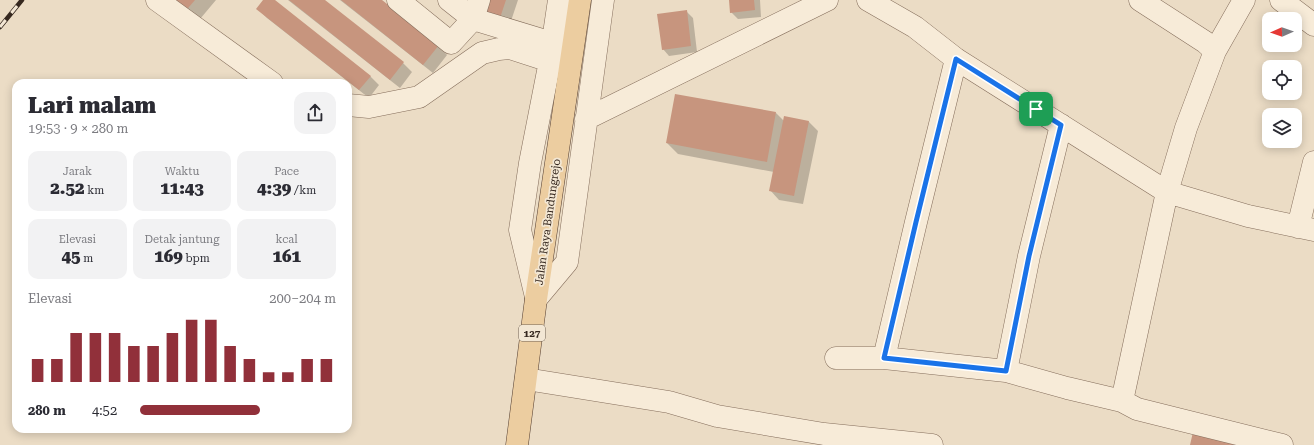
<!DOCTYPE html>
<html lang="id">
<head>
<meta charset="utf-8">
<style>
  :root { --surface:#fff; --page:#f2f2f3; --text:#2b2b33; --muted:#7c7c81; --accent:#91303a }
  body { margin:0; font-family:"Roboto Serif",serif; background:var(--page); color:var(--text); height:100vh; display:flex; flex-direction:column; font-size:15px; white-space:nowrap }
  * { box-sizing:border-box; margin:0 }
  p { font-size:13px; color:var(--muted) }
  .icon { flex:none; width:22px; height:22px; fill:none; stroke:currentColor; stroke-width:2; stroke-linecap:round; stroke-linejoin:round }
  .map { position:relative; flex:1; overflow:hidden }
  .details { position:absolute; left:12px; top:79px; width:340px; height:354px; display:flex; flex-direction:column; background:var(--surface); border-radius:12px; box-shadow:0 2px 10px #0003 }
  .details>* { flex:none }
  .needle { width:26px; rotate:268deg }
  .controls { position:absolute; left:1262px; top:12px; display:grid; gap:8px }
  .controls a { display:grid; place-items:center; width:40px; height:40px; border-radius:8px; background:var(--surface); box-shadow:0 2px 10px #0003; font-size:20px }
  .pin { position:absolute; display:grid; place-items:center; width:34px; height:34px; color:#fff; margin:-17px; border-radius:8px; box-shadow:0 2px 6px #0006 }
  .round { display:grid; place-items:center; flex:none; width:42px; height:42px; border-radius:12px; background:var(--page) }
  .head { display:flex; align-items:center; justify-content:space-between; height:68px; padding:0 16px }
  h1 { font-size:22px; font-weight:800; line-height:30px }
  .metrics { display:grid; grid-template-columns:repeat(3,1fr); gap:6px; height:68px; padding:4px 16px }
  .metrics div { display:grid; align-content:center; border-radius:10px; background:var(--page); text-align:center }
  .metrics b { font-size:17px; font-weight:800 }
  .metrics small { font-size:11px; font-weight:400 }
  .metrics p { font-size:11px }
  .chart { height:112px; padding:8px 16px }
  .chart p { display:flex; justify-content:space-between }
  .chart svg { width:100%; height:72px; margin-top:4px; stroke:var(--accent); stroke-width:6 }
  ul { padding:0 16px; list-style:none; font-size:13px }
  li { display:grid; grid-template-columns:64px 48px 1fr; align-items:center; height:30px }
  li i { height:10px; border-radius:5px; background:var(--accent) }
  .map>svg:first-child { display:block }
  .shadow { fill:#0003 }
  .building { fill:#c7957e }
  .lines { fill:none; stroke-linecap:round; stroke-linejoin:round }
  .minor-casing { stroke:#856e5c; stroke-width:23 }
  .major-casing { stroke:#533d30; stroke-width:23 }
  .minor { stroke:#f7ebd8; stroke-width:22 }
  .major { stroke:#eccda0; stroke-width:22 }
  .rail-casing { stroke:#36281f; stroke-width:4.5 }
  .rail { stroke:#f3e7d4; stroke-width:3; stroke-dasharray:9; stroke-linecap:butt }
  .route-casing { stroke:#fff; stroke-width:8 }
  .route { stroke:#1a73e8; stroke-width:5 }
  .labels { text-anchor:middle; dominant-baseline:central; stroke-width:3.5; stroke-linejoin:round; paint-order:stroke }
  .shield { fill:#f3e7d4; stroke:#6f6155; stroke-width:1 }
  .shield-label { font-size:10px; font-weight:bold; fill:#36281f }
  .street-label { font-size:11px; fill:#36281f; stroke:#f3e7d4 }
</style>
</head>
<body>
<div class="map">
<svg width="1314" height="445" viewBox="0 0 1314 445">
  <rect width="100%" height="100%" fill="#ebdcc5"/>
  <!-- shadow -->
  <path class="shadow" d="M168,0h48l-21,25z
    M264,0h9l97,76 9,9 -10,13 -102,-80 -9,-9z
    M288,0h35l80,63 9,9 -12,16z
    M340,0h41l57,45 9,10 -14,18z
    M487,0h31l-10,30z
    M730,0h30l1,17 -23,2 -7,-7z
    M686,11l7,7 4,34 -28,4 -6,-7z
    M776,113l8,8 25,1 9,9 -15,73 -24,-4 -9,-10 4,-18 -96,-18 -11,-11z"/>
  <!-- building -->
  <path class="building" d="M168,0h27l-12,14z
    M263,0h12l96,76 -12,14 -103,-81z
    M289,0h36l79,62 -14,18z
    M341,0h41l57,45 -16,20z
    M486,0h20l-7,21 -18,-6z
    M729,0h25l1,10 -25,3z
    M687,10l4,36 -29,4 -5,-36z
    M675,94l101,18 -9,50 -101,-19z
    M784,116l25,5 -15,75 -25,-5z
    M1193,432l50,13h-53z"/>
  <g class="lines">
    <!-- minor casing -->
    <g class="minor-casing">
      <path id="minor" d="M157,0l115,83
        M398,0l53,43 22,-24 6,-19
        M449,0l24,19 79,24
        M868,0l47,27 41,32 211,133 81,24 66,14
        M1140,0l65,42 10,9
        M1281,0l33,25
        M348,105l21,2 50,-10 63,-44 17,-4 11,-1 40,13
        M586,119l241,-119
        M1298,227l16,-65
        M536,297l-16,-67 10,-67 20,-102 9,-61
        M536,299l31,-37 36,-262
        M836,358h48l122,13 61,17 55,13 15,8 24,6 121,30
        M884,358l32,-136 40,-163
        M1006,371l23,-115 32,-131
        M526,379l143,23 48,14 107,18 108,11
        M1122,401l45,-209 19,-64 29,-77 29,-51"/>
    </g>
    <!-- major casing -->
    <g class="major-casing">
      <path id="major" d="M517,445l19,-146 44,-299"/>
    </g>
    <!-- minor -->
    <use href="#minor" class="minor"/>
    <!-- major -->
    <use href="#major" class="major"/>
    <!-- rail casing -->
    <g class="rail-casing">
      <path id="rail" d="M0,27l22,-27"/>
    </g>
    <!-- rail -->
    <use href="#rail" class="rail"/>
  </g>
  <g class="lines">
    <!-- route casing -->
    <g class="route-casing">
      <path id="route" d="M956,59l105,66 -32,131 -23,115 -122,-13 32,-136z"/>
    </g>
    <!-- route -->
    <use href="#route" class="route"/>
  </g>
  <g class="labels">
    <!-- shield labels -->
    <rect class="shield" x="519" y="325" width="26" height="16" rx="3"/>
    <g class="shield-label">
      <text x="532" y="333">127</text>
    </g>
    <!-- street labels -->
    <g class="street-label">
      <text transform="translate(548 222) rotate(-82)">Jalan Raya Bandungrejo</text>
    </g>
  </g>
</svg>
<div class="controls">
<a><svg class="needle" viewBox="-14 -14 28 28"><path d="M0-13l5 13h-10z" fill="#e53935"/><path d="M0 13l5-13h-10z" fill="#7c7c81"/></svg></a>
<a><svg class="icon" aria-label="locate" viewBox="0 0 24 24"><circle cx="12" cy="12" r="6"/><path d="M12 2v4M12 18v4M2 12h4M18 12h4"/></svg></a>
<a><svg class="icon" aria-label="layers" viewBox="0 0 24 24"><path d="M12 4l9 5-9 5-9-5zM3 14l9 5 9-5"/></svg></a>
</div>
<div class="pin" style="left:1036px;top:109px;background:#1e9e55"><svg class="icon" aria-label="arrive" viewBox="0 0 24 24"><path d="M6 21V4h12l-3 4 3 4H6"/></svg></div>
<section class="details">
<div class="head"><div><h1>Lari malam</h1><p>19:53 · 9 × 280 m</p></div><a class="round"><svg class="icon" aria-label="share" viewBox="0 0 24 24"><path d="M12 15V3M7 8l5-5 5 5M5 13v7h14v-7"/></svg></a></div>
<div class="metrics">
<div><p>Jarak</p><b>2.52<small> km</small></b></div>
<div><p>Waktu</p><b>11:43</b></div>
<div><p>Pace</p><b>4:39<small> /km</small></b></div>
</div>
<div class="metrics">
<div><p>Elevasi</p><b>45<small> m</small></b></div>
<div><p>Detak jantung</p><b>169<small> bpm</small></b></div>
<div><p>kcal</p><b>161</b></div>
</div>
<div class="chart"><p><span>Elevasi</span>200–204 m</p>
<svg viewBox="0 0 160 44" preserveAspectRatio="none"><path d="M5 44V30M15 44V30M25 44V14M35 44V14M45 44V14M55 44V22M65 44V22M75 44V14M85 44V6M95 44V6M105 44V22M115 44V30M125 44V38M135 44V38M145 44V30M155 44V30"/></svg>
</div>
<ul>
<li><b>280 m</b>4:52<i style="width:61%"></i></li>
</ul>
</section>
</div>
</body>
</html>
